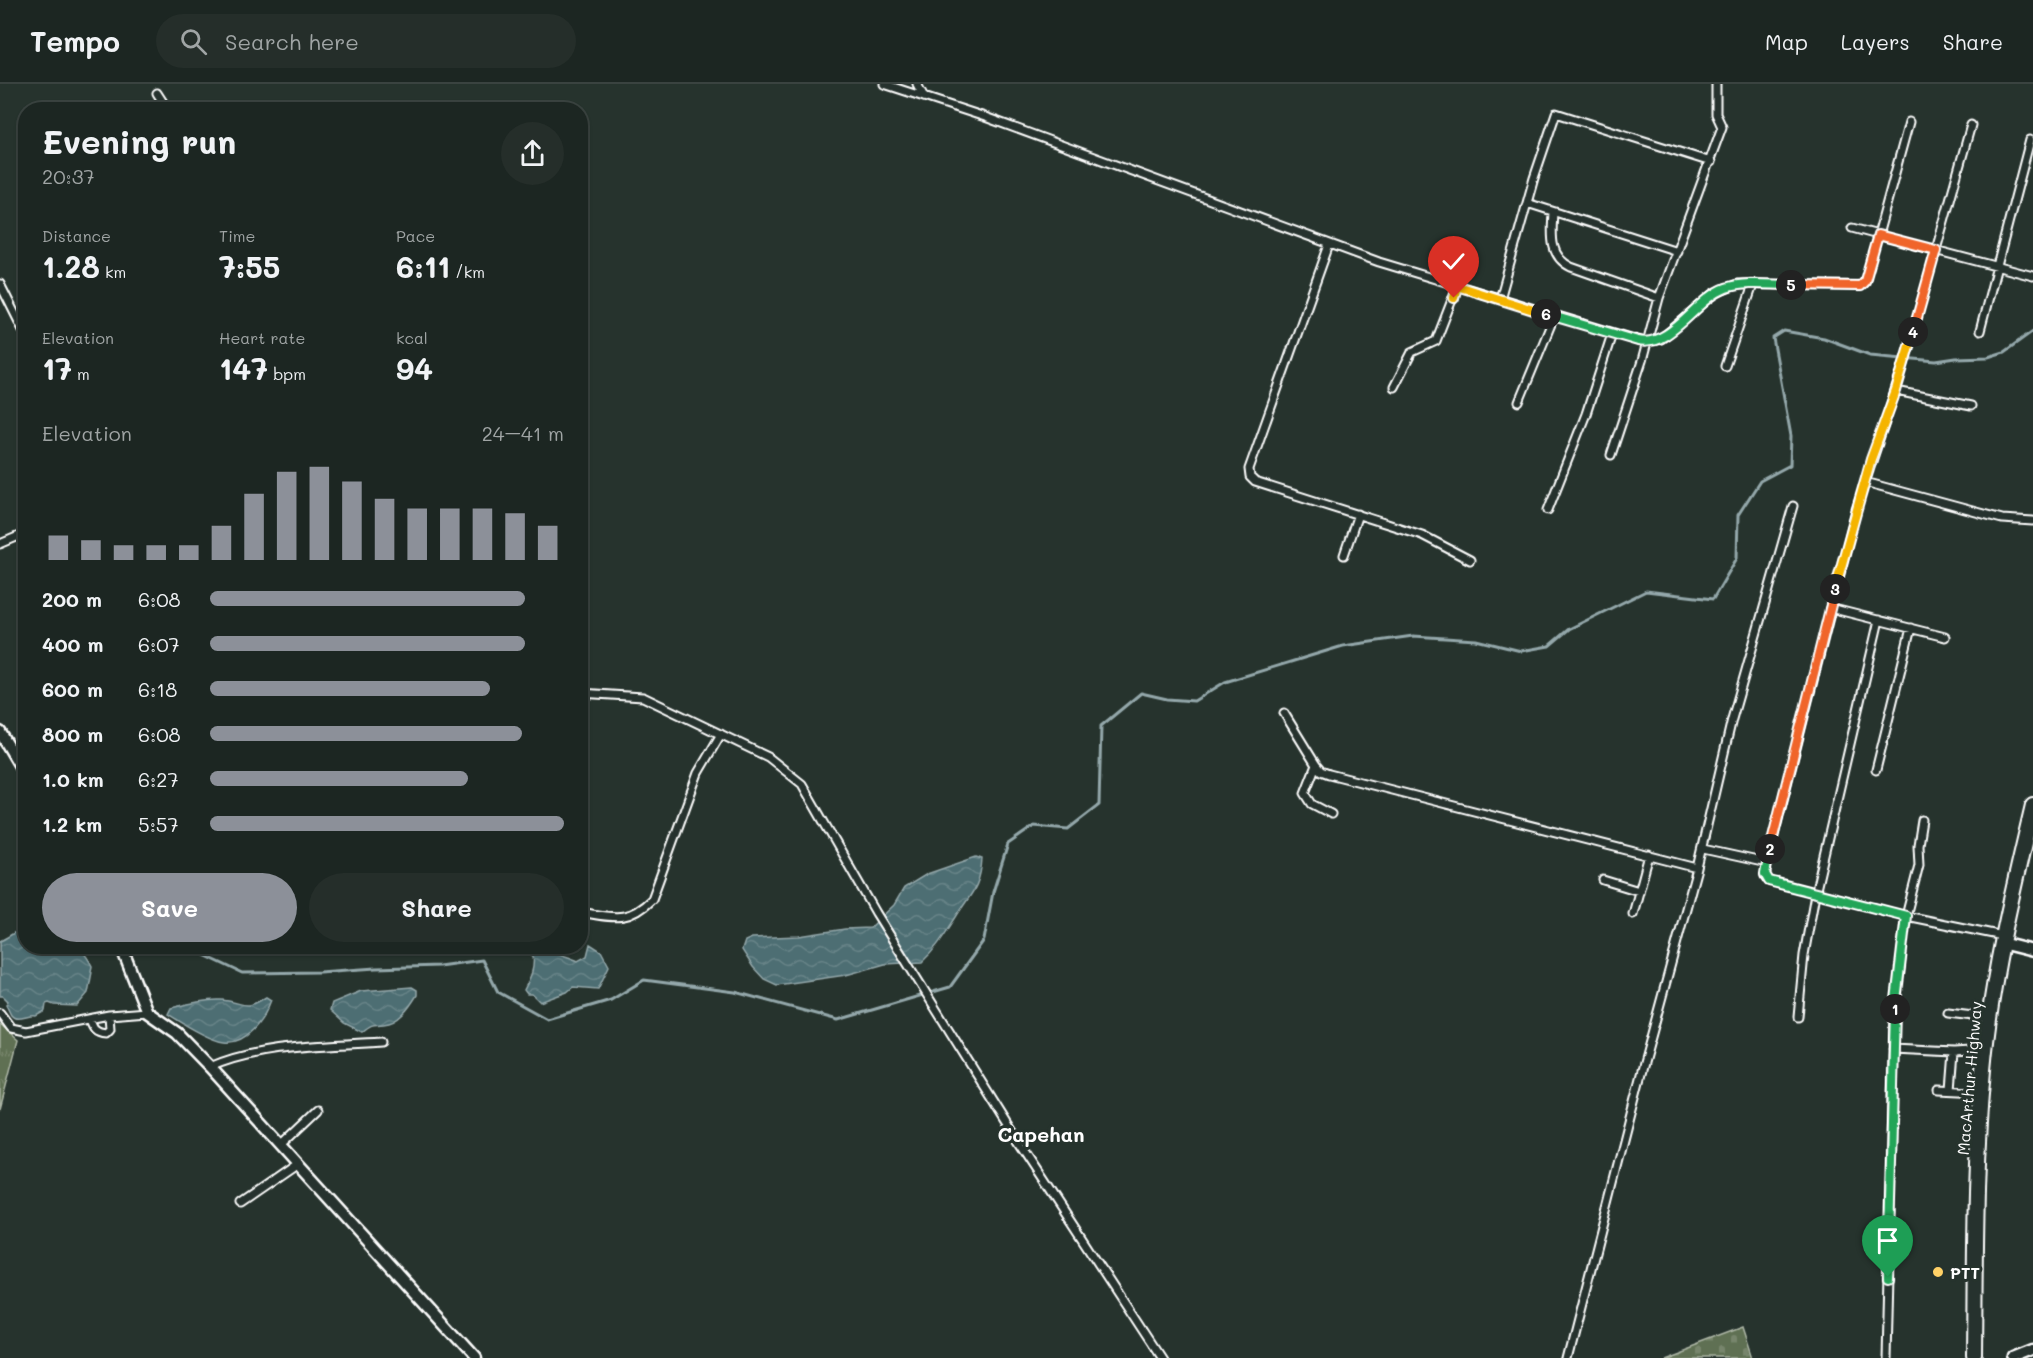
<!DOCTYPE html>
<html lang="en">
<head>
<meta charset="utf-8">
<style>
  :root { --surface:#1c2622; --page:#252e2a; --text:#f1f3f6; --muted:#a0a5a5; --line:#3a4340; --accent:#8c9099 }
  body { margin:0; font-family:Mali,sans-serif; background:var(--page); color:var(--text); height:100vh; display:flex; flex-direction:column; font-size:22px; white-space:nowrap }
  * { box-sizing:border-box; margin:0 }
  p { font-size:20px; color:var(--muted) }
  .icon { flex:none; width:33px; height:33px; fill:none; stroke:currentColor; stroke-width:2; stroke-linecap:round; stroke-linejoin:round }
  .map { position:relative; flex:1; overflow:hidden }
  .drawer { position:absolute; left:18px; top:18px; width:570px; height:852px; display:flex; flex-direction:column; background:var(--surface); border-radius:24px; box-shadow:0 2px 4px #0004,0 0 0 2px var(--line) }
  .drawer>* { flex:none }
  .pin { position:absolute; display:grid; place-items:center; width:51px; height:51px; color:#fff; margin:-62px -26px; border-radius:50% 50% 50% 0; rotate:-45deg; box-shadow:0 0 6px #0007 }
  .pin .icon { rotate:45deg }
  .km { position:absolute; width:30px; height:30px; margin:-15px; border-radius:50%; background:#222; color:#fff; font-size:16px; line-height:30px; text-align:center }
  .round { display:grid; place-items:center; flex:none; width:63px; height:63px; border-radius:32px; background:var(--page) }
  .head { display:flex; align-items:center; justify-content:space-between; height:102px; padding:0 24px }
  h1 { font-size:33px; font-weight:700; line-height:45px }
  .metrics { display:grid; grid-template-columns:repeat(3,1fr); gap:9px; height:102px; padding:6px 24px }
  .metrics div { display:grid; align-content:center }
  .metrics b { font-size:30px; font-weight:700 }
  .metrics small { font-size:16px; font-weight:400 }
  .metrics p { font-size:16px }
  .chart { height:168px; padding:12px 24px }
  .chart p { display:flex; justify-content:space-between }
  .chart svg { width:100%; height:108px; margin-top:6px; stroke:var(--accent); stroke-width:6 }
  .button { display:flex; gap:12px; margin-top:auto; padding:12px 24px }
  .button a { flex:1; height:69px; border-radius:36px; background:var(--accent); color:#fff; font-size:24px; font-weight:700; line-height:69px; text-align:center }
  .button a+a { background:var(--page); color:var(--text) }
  ul { padding:0 24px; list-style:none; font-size:20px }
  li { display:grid; grid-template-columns:96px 72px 1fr; align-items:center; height:45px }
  li i { height:15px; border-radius:8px; background:var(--accent) }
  header { display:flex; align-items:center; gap:36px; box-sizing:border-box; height:84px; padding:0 30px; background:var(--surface); border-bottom:2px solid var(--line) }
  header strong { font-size:28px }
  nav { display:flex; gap:33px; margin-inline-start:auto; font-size:21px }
  .search { width:420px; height:54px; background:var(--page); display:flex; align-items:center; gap:15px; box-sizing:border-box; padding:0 21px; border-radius:33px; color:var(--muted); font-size:22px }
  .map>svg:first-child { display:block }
  .grass { fill:url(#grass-tufts); stroke:#afb8a8; stroke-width:1.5 }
  .cemetery { fill:url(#cemetery-stones); stroke:#afb8a8; stroke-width:1.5 }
  .water { fill:url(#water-waves); stroke:#94a8ab; stroke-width:1.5 }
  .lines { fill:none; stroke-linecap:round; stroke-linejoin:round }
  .stream { stroke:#94a8ab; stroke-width:3 }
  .street-casing { stroke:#fff; stroke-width:11 }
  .secondary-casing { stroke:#fff; stroke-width:15 }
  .highway-casing { stroke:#fff; stroke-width:18 }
  .street { stroke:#26332d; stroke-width:7 }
  .secondary { stroke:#26332d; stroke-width:10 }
  .highway { stroke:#26332d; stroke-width:14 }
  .split-1-casing { stroke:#fff; stroke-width:12 }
  .split-2-casing { stroke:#fff; stroke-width:12 }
  .split-3-casing { stroke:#fff; stroke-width:12 }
  .split-4-casing { stroke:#fff; stroke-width:12 }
  .split-5-casing { stroke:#fff; stroke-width:12 }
  .split-6-casing { stroke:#fff; stroke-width:12 }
  .split-7-casing { stroke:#fff; stroke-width:12 }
  .split-1 { stroke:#22a559; stroke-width:8 }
  .split-2 { stroke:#22a559; stroke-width:8 }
  .split-3 { stroke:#f0652b; stroke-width:8 }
  .split-4 { stroke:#f5b400; stroke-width:8 }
  .split-5 { stroke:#f0652b; stroke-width:8 }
  .split-6 { stroke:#22a559; stroke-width:8 }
  .split-7 { stroke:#f5b400; stroke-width:8 }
  .poi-dot { fill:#ffd166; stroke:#26332d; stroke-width:2 }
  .labels { text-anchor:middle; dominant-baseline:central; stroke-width:6; stroke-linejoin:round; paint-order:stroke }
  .street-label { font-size:16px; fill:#fff; stroke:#26332d }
  .poi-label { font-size:16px; font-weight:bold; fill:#fff; stroke:#26332d; text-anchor:start }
  .quarter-label { font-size:20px; font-weight:bold; fill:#fff; stroke:#26332d }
</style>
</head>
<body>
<header>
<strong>Tempo</strong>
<div class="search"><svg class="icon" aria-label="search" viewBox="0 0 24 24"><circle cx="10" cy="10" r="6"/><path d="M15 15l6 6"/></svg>Search here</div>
<nav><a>Map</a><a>Layers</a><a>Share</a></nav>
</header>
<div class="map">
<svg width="2033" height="1274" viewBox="0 0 2033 1274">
  <defs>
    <pattern id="grass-tufts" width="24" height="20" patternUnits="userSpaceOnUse" patternTransform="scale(1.5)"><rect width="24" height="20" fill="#5f7052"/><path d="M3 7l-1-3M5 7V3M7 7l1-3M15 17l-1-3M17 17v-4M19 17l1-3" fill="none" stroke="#77856c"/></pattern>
    <pattern id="cemetery-stones" width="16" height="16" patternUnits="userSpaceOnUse" patternTransform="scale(1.5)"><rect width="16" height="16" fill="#5f7052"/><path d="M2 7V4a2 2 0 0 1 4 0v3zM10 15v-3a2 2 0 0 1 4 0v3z" fill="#77856c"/></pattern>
    <pattern id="water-waves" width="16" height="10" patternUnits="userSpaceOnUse" patternTransform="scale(1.5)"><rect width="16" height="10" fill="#4d6e73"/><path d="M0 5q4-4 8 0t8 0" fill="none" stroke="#688488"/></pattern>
  </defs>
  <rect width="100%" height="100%" fill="#26332d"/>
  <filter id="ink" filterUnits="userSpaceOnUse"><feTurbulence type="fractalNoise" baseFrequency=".0167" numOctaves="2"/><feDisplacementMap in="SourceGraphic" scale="12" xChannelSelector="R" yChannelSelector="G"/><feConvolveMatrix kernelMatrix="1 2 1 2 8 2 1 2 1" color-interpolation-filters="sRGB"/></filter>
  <g filter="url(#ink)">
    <!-- grass -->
    <path class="grass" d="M0,940l18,16 -18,69z"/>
    <!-- cemetery -->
    <path class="cemetery" d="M1743,1243l10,31h-92z"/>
    <!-- water -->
    <path class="water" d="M976,773l6,2c-2,30 -12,35 -26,58 -11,17 -19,31 -34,45l-37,2 -39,11 -69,10 -13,-6 -11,-12 -11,-17 3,-9 7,-3 47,-2 46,-7 25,-1 24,-23 10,-17 23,-14z
      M23,844l2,2 1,16c12,0 47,-3 56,5 3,3 8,11 10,15l-1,5 1,1 -4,21 -11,13 -23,-1 -5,-2 -3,1 -1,7 -9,5c-7,-2 -19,7 -25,-1 -2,-3 -3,-7 -5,-10l2,-4 -5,-5h-3v-55c9,-4 14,-9 23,-13z
      M590,860l11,7 8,15 -11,23 -25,-2 -6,5 -27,10 -8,-8h-5l-3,-4c6,-12 11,-21 9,-34l-7,-5v-4h19c5,5 25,10 33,14l9,-5z
      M412,903l5,3v5c-6,10 -16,25 -28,28 -15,4 -13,-3 -27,9l-18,-9 -14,-13 2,-7 29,-12z
      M266,913l5,3c-7,19 -24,45 -47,42 -16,-2 -42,-19 -56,-28l3,-6c15,-4 35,-9 51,-8 23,2 21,12 44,-3z"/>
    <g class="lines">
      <!-- stream -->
      <path class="stream" d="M185,862l57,27 77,-1 57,-4 63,-2 43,-6 16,32 49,27 64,-19 33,-20 91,12 103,28 112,-33 34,-47 9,-48 15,-48 26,-18 34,3 31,-24 2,-79 40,-33 26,6 27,2 31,-19 118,-36 70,-10 63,4 45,11 28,-5 20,-17 77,-38 67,8 24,-41 1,-43 22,-34 30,-16 1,-29 -18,-98 11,-7 40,7 46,17 66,6 20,-3 32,-1 16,-5 29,-21"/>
      <!-- street casing -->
      <g class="street-casing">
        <path id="street" d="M884,0l101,33 394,145 265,80 17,-3 53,-45 23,-10 123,2 5,-5 13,-46 155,41
          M917,0l7,13
          M157,9l11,17
          M1527,119l150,48
          M1553,128c-1,21 -5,44 18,55l88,31
          M1852,144l26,7 31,-113
          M1329,161l-80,224 1,8 5,5 167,53 48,25
          M0,200l26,52
          M1500,215l34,-121 22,-65 155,49
          M1980,247l50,-191
          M1725,282l28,-81
          M1394,303l18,-35 24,-11 21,-54
          M1896,307l75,15
          M1519,318l35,-85
          M1611,371l31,-94 17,-63 63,-171 -6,-13v-30
          M1865,398l137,37 31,2
          M1548,426l38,-96 26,-80
          M0,460l26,-11
          M1344,471l14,-41
          M1830,524l115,29
          M580,609l63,4 125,60 34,27 74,129 144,231 140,214
          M1284,629l32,52 5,6 8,3 368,94 35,-149 61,-213
          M1316,681l-11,28 7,11 19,10
          M1876,686l35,-142
          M1703,765l64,14 -2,13 4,5 137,35 97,20
          M1767,779l89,-353 48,-146 67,-239
          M1603,796l36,11
          M580,828c32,5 47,12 72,-13l46,-126 23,-39
          M1633,830l16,-59
          M0,929l11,15 15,3 83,-16 38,-3
          M1948,929l42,5
          M1798,933l6,-62 11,-61 64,-274
          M90,935c3,9 5,13 16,14l4,-4 -1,-14
          M1893,965l61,3 32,-2
          M210,983c53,-23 115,-21 171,-25
          M1939,1006l42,2
          M1951,1006l3,-38
          M281,1061l37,-35
          M240,1120l58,-40
          M1568,1274l73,-284 56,-206
          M1886,1274l8,-340 12,-102 13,-51 -1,-20 4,-25"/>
      </g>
      <!-- secondary casing -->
      <g class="secondary-casing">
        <path id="secondary" d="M0,648l26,44
          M2001,859l32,8
          M121,862l26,66 30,21 33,34 264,291
          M2013,1274l20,-8"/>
      </g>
      <!-- highway casing -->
      <g class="highway-casing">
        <path id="highway" d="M1974,1274c1,-96 0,-192 9,-288 8,-89 29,-177 50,-265"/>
      </g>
      <!-- street -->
      <use href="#street" class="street"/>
      <!-- secondary -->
      <use href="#secondary" class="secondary"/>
      <!-- highway -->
      <use href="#highway" class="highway"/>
    </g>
  </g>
  <g class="lines" filter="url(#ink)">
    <!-- split-1 casing -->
    <g class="split-1-casing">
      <path id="split-1" d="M1888,1193l7,-268"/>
    </g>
    <!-- split-2 casing -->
    <g class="split-2-casing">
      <path id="split-2" d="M1770,765l-5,25 4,7 137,35 -11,93"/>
    </g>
    <!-- split-3 casing -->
    <g class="split-3-casing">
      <path id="split-3" d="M1770,765l65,-260"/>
    </g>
    <!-- split-4 casing -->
    <g class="split-4-casing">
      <path id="split-4" d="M1835,505l36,-130 25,-68 17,-59"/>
    </g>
    <!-- split-5 casing -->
    <g class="split-5-casing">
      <path id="split-5" d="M1791,201l69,1 5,-5 13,-46 58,15 -23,82"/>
    </g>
    <!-- split-6 casing -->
    <g class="split-6-casing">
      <path id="split-6" d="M1546,230l92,27c34,7 58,-42 88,-53 20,-7 44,-3 65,-3"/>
    </g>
    <!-- split-7 casing -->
    <g class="split-7-casing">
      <path id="split-7" d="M1454,214l3,-12 89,28"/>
    </g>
    <!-- split-1 -->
    <use href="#split-1" class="split-1"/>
    <!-- split-2 -->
    <use href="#split-2" class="split-2"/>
    <!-- split-3 -->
    <use href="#split-3" class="split-3"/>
    <!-- split-4 -->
    <use href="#split-4" class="split-4"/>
    <!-- split-5 -->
    <use href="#split-5" class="split-5"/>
    <!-- split-6 -->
    <use href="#split-6" class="split-6"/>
    <!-- split-7 -->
    <use href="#split-7" class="split-7"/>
  </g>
  <!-- markers -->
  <circle class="poi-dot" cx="1938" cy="1188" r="6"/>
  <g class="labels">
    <!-- street labels -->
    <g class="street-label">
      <text transform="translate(1969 994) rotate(-85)">MacArthur Highway</text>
    </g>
    <!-- poi labels -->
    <g class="poi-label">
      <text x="1950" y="1188">PTT</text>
    </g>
    <!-- quarter labels -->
    <g class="quarter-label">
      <text x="1041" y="1050">Capehan</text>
    </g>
  </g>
</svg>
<div class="pin" style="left:1888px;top:1193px;background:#1e9e55"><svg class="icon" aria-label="arrive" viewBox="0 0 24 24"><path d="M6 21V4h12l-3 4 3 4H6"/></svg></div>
<div class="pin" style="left:1454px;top:214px;background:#d93025"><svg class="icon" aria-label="check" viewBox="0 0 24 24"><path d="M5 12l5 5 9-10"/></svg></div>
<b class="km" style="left:1895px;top:925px">1</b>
<b class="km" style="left:1770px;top:765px">2</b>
<b class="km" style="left:1835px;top:505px">3</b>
<b class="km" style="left:1913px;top:248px">4</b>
<b class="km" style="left:1791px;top:201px">5</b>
<b class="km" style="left:1546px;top:230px">6</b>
<section class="drawer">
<div class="head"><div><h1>Evening run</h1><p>20:37</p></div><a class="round"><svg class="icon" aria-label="share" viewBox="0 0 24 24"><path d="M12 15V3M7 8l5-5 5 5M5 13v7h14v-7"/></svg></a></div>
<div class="metrics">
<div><p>Distance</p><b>1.28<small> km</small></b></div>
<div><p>Time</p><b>7:55</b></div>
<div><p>Pace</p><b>6:11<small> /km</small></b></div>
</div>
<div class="metrics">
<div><p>Elevation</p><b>17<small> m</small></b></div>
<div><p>Heart rate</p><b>147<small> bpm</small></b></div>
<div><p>kcal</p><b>94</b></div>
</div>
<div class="chart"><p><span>Elevation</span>24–41 m</p>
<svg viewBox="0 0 160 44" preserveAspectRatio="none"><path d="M5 44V34M15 44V36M25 44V38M35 44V38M45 44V38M55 44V30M65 44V17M75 44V8M85 44V6M95 44V12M105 44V19M115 44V23M125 44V23M135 44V23M145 44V25M155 44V30"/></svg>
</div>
<ul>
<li><b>200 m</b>6:08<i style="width:89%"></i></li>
<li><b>400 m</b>6:07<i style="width:89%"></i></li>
<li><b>600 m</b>6:18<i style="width:79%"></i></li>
<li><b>800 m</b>6:08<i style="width:88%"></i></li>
<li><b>1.0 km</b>6:27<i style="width:73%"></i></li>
<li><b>1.2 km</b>5:57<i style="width:100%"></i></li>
</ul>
<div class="button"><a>Save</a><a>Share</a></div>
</section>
</div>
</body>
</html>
